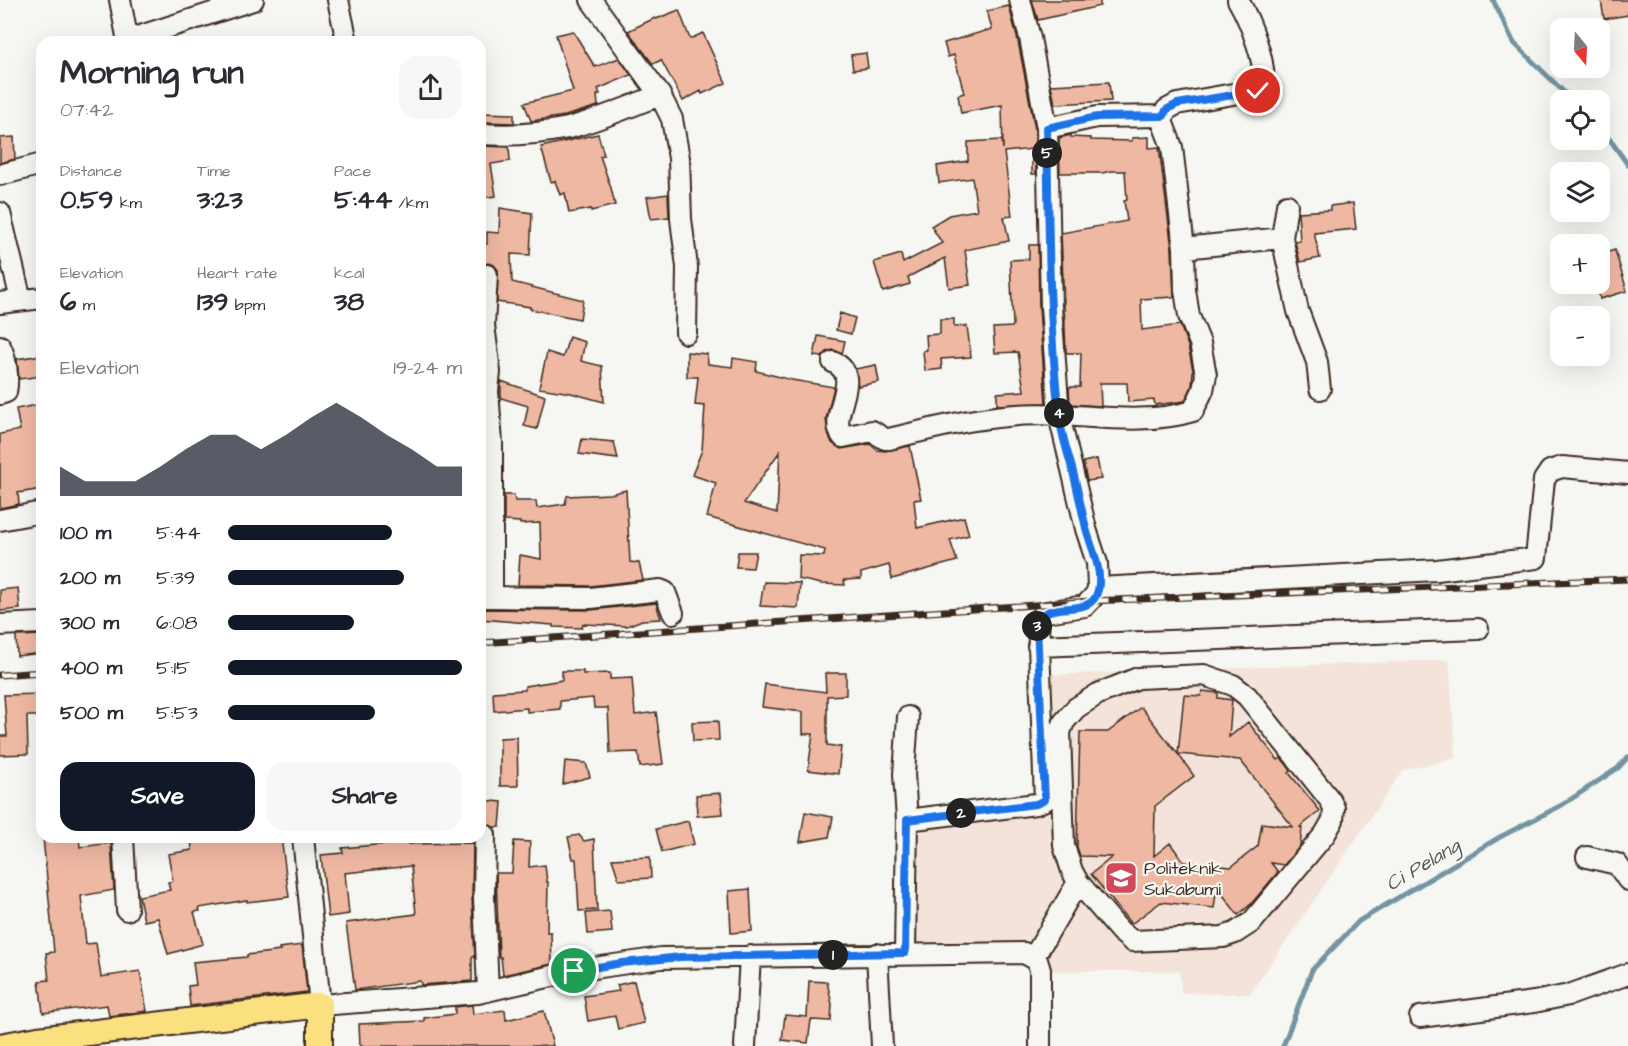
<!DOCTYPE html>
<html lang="en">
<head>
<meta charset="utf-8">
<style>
  :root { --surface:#fff; --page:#f7f7f7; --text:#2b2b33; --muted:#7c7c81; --accent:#111827 }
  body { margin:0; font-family:"Architects Daughter",sans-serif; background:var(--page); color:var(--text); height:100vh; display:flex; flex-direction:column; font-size:22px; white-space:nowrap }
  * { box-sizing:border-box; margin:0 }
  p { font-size:20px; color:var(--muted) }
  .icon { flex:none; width:33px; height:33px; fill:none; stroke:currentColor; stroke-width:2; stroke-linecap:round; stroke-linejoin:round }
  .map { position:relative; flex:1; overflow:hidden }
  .side { position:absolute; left:36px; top:36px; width:450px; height:807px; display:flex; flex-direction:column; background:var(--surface); border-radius:18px; box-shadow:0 6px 24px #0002 }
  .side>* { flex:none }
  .needle { width:39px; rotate:162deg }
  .controls { position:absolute; left:1550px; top:18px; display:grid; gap:12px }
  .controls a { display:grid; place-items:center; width:60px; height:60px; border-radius:12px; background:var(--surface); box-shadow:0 6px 24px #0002; font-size:30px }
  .pin { position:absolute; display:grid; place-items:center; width:51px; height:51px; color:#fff; margin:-26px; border:3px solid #fff; border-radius:50%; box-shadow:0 2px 6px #0007 }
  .km { position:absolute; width:30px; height:30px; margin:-15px; border-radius:50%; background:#222; color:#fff; font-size:16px; line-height:30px; text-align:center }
  .round { display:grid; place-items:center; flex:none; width:63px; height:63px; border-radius:18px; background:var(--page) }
  .headline { display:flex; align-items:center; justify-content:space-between; height:102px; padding:0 24px }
  h1 { font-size:33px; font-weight:700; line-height:45px }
  .metrics { display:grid; grid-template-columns:repeat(3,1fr); gap:9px; height:102px; padding:6px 24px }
  .metrics div { display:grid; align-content:center }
  .metrics b { font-size:26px; font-weight:700 }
  .metrics small { font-size:16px; font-weight:400 }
  .metrics p { font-size:16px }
  .chart { height:168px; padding:12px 24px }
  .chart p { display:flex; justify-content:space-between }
  .chart svg { width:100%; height:108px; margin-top:6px; fill:var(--accent); opacity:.7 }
  .cta { display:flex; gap:12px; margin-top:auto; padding:12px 24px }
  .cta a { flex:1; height:69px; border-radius:18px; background:var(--accent); color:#fff; font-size:24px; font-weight:700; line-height:69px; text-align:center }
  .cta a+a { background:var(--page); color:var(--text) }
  ul { padding:0 24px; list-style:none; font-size:20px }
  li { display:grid; grid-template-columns:96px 72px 1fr; align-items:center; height:45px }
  li i { height:15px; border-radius:8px; background:var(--accent) }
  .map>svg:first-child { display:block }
  .built { fill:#f4e3da }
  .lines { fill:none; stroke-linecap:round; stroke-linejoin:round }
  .stream { stroke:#7394a2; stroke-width:5 }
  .building { fill:#efb8a3; stroke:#3b2a1e; stroke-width:1.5; fill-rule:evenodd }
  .minor-casing { stroke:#3b2a1e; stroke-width:24 }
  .major-casing { stroke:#3b2a1e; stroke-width:28 }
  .minor { stroke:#f6f6f2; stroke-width:20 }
  .major { stroke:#fbe080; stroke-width:24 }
  .rail-casing { stroke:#3b2a1e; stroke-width:7 }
  .rail { stroke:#f6f6f2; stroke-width:4.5; stroke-dasharray:14; stroke-linecap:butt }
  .route-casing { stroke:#fff; stroke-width:12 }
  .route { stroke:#1a73e8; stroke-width:8 }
  .labels { text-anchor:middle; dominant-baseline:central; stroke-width:4.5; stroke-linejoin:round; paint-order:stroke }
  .poi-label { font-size:18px; fill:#3b2a1e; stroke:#f6f6f2; text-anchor:start }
  .water-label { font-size:20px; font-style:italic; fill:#525655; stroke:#f6f6f2 }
</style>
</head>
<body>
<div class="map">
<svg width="1628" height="1046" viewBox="0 0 1628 1046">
  <rect width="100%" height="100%" fill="#f6f6f2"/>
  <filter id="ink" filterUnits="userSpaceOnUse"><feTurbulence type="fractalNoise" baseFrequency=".0167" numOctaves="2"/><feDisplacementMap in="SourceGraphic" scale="12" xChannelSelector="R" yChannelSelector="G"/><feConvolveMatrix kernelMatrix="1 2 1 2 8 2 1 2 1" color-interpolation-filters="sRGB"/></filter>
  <g filter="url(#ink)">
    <!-- built -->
    <path class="built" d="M1449,660l7,98 -53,12 -153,224 -69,-1 -1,-22h-129l-22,-26 -117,-2 3,-130 134,-16 2,-122z"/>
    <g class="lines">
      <!-- stream -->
      <path class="stream" d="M1493,0l21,43 58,57
        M1599,128l12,13 17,24
        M1283,1046l29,-76 47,-49 141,-84 62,-32 56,-37 10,-11"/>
    </g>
    <!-- building -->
    <path class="building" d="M1032,0h68v6l-62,14z
      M1601,0h27v15l-24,4z
      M1009,6l9,35 17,88 1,45h-4v-25l-28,3 8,64 -8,1 5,24 -44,9 5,35 -21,3 -4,-30 -37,19 2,7 -27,8 -9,-30 27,-8 2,9 39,-20 -11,-17 18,-11 28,-5 -5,-32 -33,5 -2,-17 31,-5v-19l34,-2 1,9 -1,-44 -41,8 -3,-18 6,-2 -10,-38 -6,2 -4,-14 48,-14 -5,-18z
      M679,10l11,29 13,-6 23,50 -24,11 -1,-3 -18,10 -22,-41 -8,4 -25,-33 27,-13 1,1z
      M573,31l22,36 24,-9 12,17 -33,14 2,5 -3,1 1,11 -33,10 -34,5 -7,-18 49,-12 -17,-56z
      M866,53l2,15 -15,2 -2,-15z
      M1109,82l2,19 -56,3 -4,-19z
      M480,113l34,1v9l-34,-1z
      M598,134l6,21 -4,1 11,32 4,17 -24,6v-2l-22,4 -4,-20 -5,2 -5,-14 -4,1 -10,-35z
      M1071,135v2l20,1v2l41,1v-3l17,-1v11l10,-1 13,102 2,48 -33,2 1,31 38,-5 8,21 5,24 -1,16 -7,15 -30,4 -1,-5 -26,2 -1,-19h-27l1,23 -31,-2 -1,-17h11l1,-34h-15l-5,-120 66,-12 -3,-20 3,-1 -2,-29h-13l-10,2h-42l-1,-35z
      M14,137l1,22 -15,4v-25z
      M480,146l29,1 1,14 -19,3 5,32 -16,2z
      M668,194l1,23 -18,2 -4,-22z
      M1353,203l3,26 -42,4 6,25 -20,4 -5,-20 5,-1 -2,-29 32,-2v-4z
      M500,208l32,5 -2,42 -19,-1 1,28 71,18 -3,19 -50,-10v-2l-33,-5 1,-32 -4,-5 -6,-2 -8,3v-22h7v-12l12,1z
      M1029,245h9l1,63 7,95 -49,2v-12l27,-2 -6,-39 -23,1 -2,-25 19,-1 1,-2 -3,-65 19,-1z
      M1615,250l12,41 -27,8 -4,-15h3v-29z
      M840,313l15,5 -4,16 -15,-4z
      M940,319h14v8l13,-1 4,31 -30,2 1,10 -17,2 -2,-20 4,-1 -1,-15 14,-1z
      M818,336l27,5 -3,13 -8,-4 -6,1 -6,6 -8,-1z
      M569,337l16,5 -4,19 21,5 2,36 -33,-9 -32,-5 8,-36 16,5z
      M687,352l20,2 1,10 24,3 1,-9 24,4 -1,9 36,9 42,7 -8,32 2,14 4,10 9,6 29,-5 7,6 8,1 25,-5 11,53 -7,1 3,28 47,-11 5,18 -19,5 7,21 -65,18 -3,-14 -28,8v6l-17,1 1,5 -24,-1 -23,-5 1,-24 25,1 1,-6 -118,-33 9,-34 -24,-8 10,-25 3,-44 -10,-1 3,-28h-11zM780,451l-3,62 -33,-10z
      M42,355v21l-23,3 -2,-20z
      M876,365l3,17 -21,4 -3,-17z
      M501,381l44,15 -8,33 -13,-3 4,-20 -27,-8z
      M42,404v85l-24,4 1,11 -19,4v-74l20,-4 -4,-21z
      M582,439l32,3 4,17 -39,-5z
      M1097,459l4,20 -14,2 -4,-19z
      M626,490l4,72 9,1 4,17 -53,6 -72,-1 2,-30 21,4 -1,-36 -20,1v-2l-16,-1v-26h10l1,6h21l1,7 28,-4 2,-8 43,-2z
      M738,552h18l-3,16 -17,-1z
      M764,582l36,1 -2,25 -38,-2z
      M18,588l2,21 -20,2v-21z
      M656,603l5,16 -19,1 -15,6 -44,-2 -1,4 -29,-1v-2l-73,-6v-10l111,1z
      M42,635v18l-25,3 -1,-20z
      M562,671h21v3l27,-1v6l22,-1 3,37 21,-3 7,52 -23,3 -2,-15 -28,1 -2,-45h-14l-1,-10 -33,3v8l-33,3v-4l-33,3 -1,-19 32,-2v-4l37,-6z
      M825,673h21v22l-19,1v49l14,2 -3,27 -30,-4 5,-36h-10v-22l-41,-5 3,-23 61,8z
      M1202,691l16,2v5l14,2 -3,37 19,-15 30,38 3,-2 6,7 4,6 -2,2 31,38 -20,16 2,1 -2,18 -16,19 -13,-2 7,9 -27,32 -13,11 -21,-28 -3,21 -53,-6 -30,22 -40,-50 21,-17 -32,-1 -3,-9 3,-115h28l33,-25 37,47 6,-59 17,1zM1178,754l62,6 53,67 -31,-4 -4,23 -27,21 -47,-5 -14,-19 -16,13 1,-50 39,-30z
      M42,694v22h-15l1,38 -28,1v-19h7l-3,-41z
      M718,721l1,19 -26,1 -1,-19z
      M517,737l1,49h-18v-48z
      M565,761l21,2 4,14 -27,7z
      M721,793l2,21 -26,2 -1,-21z
      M481,800l21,2 -2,25h-7l-13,-7z
      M805,812l28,5 -4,20 -29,5z
      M688,821l6,23 -32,8 -6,-23z
      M579,835l5,6 10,-2 3,71 -18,1 -3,-52h-3l-5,-22z
      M43,837h36l1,10 31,-4 3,47 -33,6 5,48 10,-1 5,34 39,-6 7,40 -38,5 -2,-11 -64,8 -4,-32 10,-1 -3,-27 8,-1z
      M191,837h90l8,60 -42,5v-2l-48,8 1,3 -6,1 9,32 -35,10 -10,-36 -14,3 -5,-25 31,-6 -2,-8 5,-1 -5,-27 24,-4z
      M514,841l16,1 -1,25 16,-2 2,17h1l-1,50h4l1,32 -49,11 -2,-18h-2l-3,-84h16z
      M409,842v2l64,-1 -1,56 3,58h-3v24l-51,4 -1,-4 -65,9 -9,-67 70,-9 -5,-48 -66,7 4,41 -21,3 -7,-62 22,-2 -1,-5z
      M650,857l1,21 -32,2 -7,-21z
      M750,889l2,42 -21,2 -2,-42z
      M610,911l2,21 -24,2 -2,-21z
      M302,945l5,47 -117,14 -2,-20 8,-1 -3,-23 54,-5v-2l33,-4 -1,-3z
      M634,981l10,42 -26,6 -3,-13 -27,5 -4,-25 35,-5 -2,-6z
      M809,981l18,1 5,22 -1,17 -20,-1 -3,23 -26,-3 3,-25 22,2z
      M472,1005l1,9 32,-4 1,10 38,-9 9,35h-193l-1,-22 65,-3v-3l31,-4v-7z"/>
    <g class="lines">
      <!-- minor casing -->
      <g class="minor-casing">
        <path id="minor" d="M120,0l8,42
          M338,0l9,42
          M591,0l69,95 12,24 7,39 2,61 6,48 -1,66
          M128,40l125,-40
          M1047,128l50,-11 67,-1
          M480,134c29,2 59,0 88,-6 31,-8 62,-22 92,-33
          M0,175l42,-11
          M1287,205l-5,33 16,73 19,51 3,27
          M0,213l21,87
          M1184,248l98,-10
          M487,275l-3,50 6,47 -2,19 4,52v154
          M0,303l42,-5
          M0,346c6,11 9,33 6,46l-6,2
          M833,362c33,15 -8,54 10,75l29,-6 13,8h4c56,-14 112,-28 170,-24l-8,-108 -4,-179 -17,-90 -10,-38
          M0,520l42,-8
          M1098,588l339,-18 99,-12 8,-78 6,-9 12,-4 66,6
          M480,597l111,1 69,-8 5,2 8,21
          M0,625l42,-2
          M1038,646l440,-17
          M907,820l-3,-46 4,-57
          M480,832l5,3 -1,63 4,93
          M123,837l4,73
          M303,837l17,168 158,-12 96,-22 87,-13 363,-5 13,7 3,10v76
          M1587,857l30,7 11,16
          M905,953l2,-133 129,-16 9,-4 -7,-180 8,-8 39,-6 11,-12 2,-6 -1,-25 -11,-34 -27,-114c43,2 92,9 134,-4l10,-21 3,-15 -6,-32 -11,-27 -4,-26 -1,-42 -12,-101 -10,-26 4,-11 11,-6 84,-15c10,-19 -13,-72 -23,-89
          M877,954l5,92
          M1034,957l44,-75 -6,-11 -8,-25 -4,-114 4,-10 12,-14 22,-14 40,-16 66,-3 29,10 14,11 83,104 4,8 -1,12 -8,14 -73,88 -17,11 -12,4 -91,4 -12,-10 -42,-49
          M1420,1017l114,-15 35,-7 59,-21
          M745,1046l5,-90"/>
      </g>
      <!-- major casing -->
      <g class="major-casing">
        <path id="major" d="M0,1046l38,-7 282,-34v41"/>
      </g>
      <!-- minor -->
      <use href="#minor" class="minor"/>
      <!-- major -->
      <use href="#major" class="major"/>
      <!-- rail casing -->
      <g class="rail-casing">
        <path id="rail" d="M480,643l611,-42 537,-22
          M0,675l42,-3"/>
      </g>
      <!-- rail -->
      <use href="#rail" class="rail"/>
    </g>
  </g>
  <g class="lines" filter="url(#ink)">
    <!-- route casing -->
    <g class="route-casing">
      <path id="route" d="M574,971l48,-8 59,-6 224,-4 2,-133 129,-16 9,-4 -8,-175c8,-30 54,-3 61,-35 5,-21 -7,-42 -12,-62 -4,-16 -7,-32 -11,-48 -5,-22 -14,-44 -16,-66 -11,-95 -10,-191 -12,-286l50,-11 67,-1 2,-6 11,-6 81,-13"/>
    </g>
    <!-- route -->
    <use href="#route" class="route"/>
  </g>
  <!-- icons -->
  <defs>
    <g id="university-square" transform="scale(1.725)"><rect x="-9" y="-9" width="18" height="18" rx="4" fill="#d1495b" stroke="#f6f6f2"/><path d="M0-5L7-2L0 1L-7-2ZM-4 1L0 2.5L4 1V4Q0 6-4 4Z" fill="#fff"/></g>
  </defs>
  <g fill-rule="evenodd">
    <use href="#university-square" x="1121" y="878"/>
  </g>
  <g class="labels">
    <!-- poi labels -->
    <g class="poi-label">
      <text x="1144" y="868">Politeknik<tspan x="1144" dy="21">Sukabumi</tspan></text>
    </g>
    <!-- water labels -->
    <g class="water-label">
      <text transform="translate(1423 865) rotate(-31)">Ci Pelang</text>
    </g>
  </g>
</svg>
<div class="controls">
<a><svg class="needle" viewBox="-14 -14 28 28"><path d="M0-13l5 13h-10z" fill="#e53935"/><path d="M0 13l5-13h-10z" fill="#7c7c81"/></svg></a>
<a><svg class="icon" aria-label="locate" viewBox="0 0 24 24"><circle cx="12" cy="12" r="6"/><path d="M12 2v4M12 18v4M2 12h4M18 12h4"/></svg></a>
<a><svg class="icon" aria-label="layers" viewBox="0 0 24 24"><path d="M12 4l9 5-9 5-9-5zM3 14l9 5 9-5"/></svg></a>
<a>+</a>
<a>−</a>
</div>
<div class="pin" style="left:574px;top:971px;background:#1e9e55"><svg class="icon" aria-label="arrive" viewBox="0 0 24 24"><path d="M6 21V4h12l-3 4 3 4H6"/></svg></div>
<div class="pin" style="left:1258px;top:91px;background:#d93025"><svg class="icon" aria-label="check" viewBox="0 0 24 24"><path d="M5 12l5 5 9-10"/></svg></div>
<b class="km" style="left:833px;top:955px">1</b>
<b class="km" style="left:961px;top:813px">2</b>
<b class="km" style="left:1037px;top:626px">3</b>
<b class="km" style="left:1059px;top:413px">4</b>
<b class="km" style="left:1047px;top:153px">5</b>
<section class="side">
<div class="headline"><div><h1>Morning run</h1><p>07:42</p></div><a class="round"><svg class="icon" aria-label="share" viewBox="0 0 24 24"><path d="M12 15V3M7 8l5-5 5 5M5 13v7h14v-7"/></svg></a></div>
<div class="metrics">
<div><p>Distance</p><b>0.59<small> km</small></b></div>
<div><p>Time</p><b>3:23</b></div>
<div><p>Pace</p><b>5:44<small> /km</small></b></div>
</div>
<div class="metrics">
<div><p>Elevation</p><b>6<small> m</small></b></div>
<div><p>Heart rate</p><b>139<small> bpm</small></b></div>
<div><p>kcal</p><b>38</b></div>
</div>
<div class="chart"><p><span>Elevation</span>19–24 m</p>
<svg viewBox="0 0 160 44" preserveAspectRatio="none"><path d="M0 44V32L10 38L20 38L30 38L40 32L50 25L60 19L70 19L80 25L90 19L100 12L110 6L120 12L130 19L140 25L150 32L160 32V44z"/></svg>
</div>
<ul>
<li><b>100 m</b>5:44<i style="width:70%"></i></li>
<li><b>200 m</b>5:39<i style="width:75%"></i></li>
<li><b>300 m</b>6:08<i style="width:54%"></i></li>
<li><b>400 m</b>5:15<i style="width:100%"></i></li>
<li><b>500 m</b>5:53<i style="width:63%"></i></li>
</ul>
<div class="cta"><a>Save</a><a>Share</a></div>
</section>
</div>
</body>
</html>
